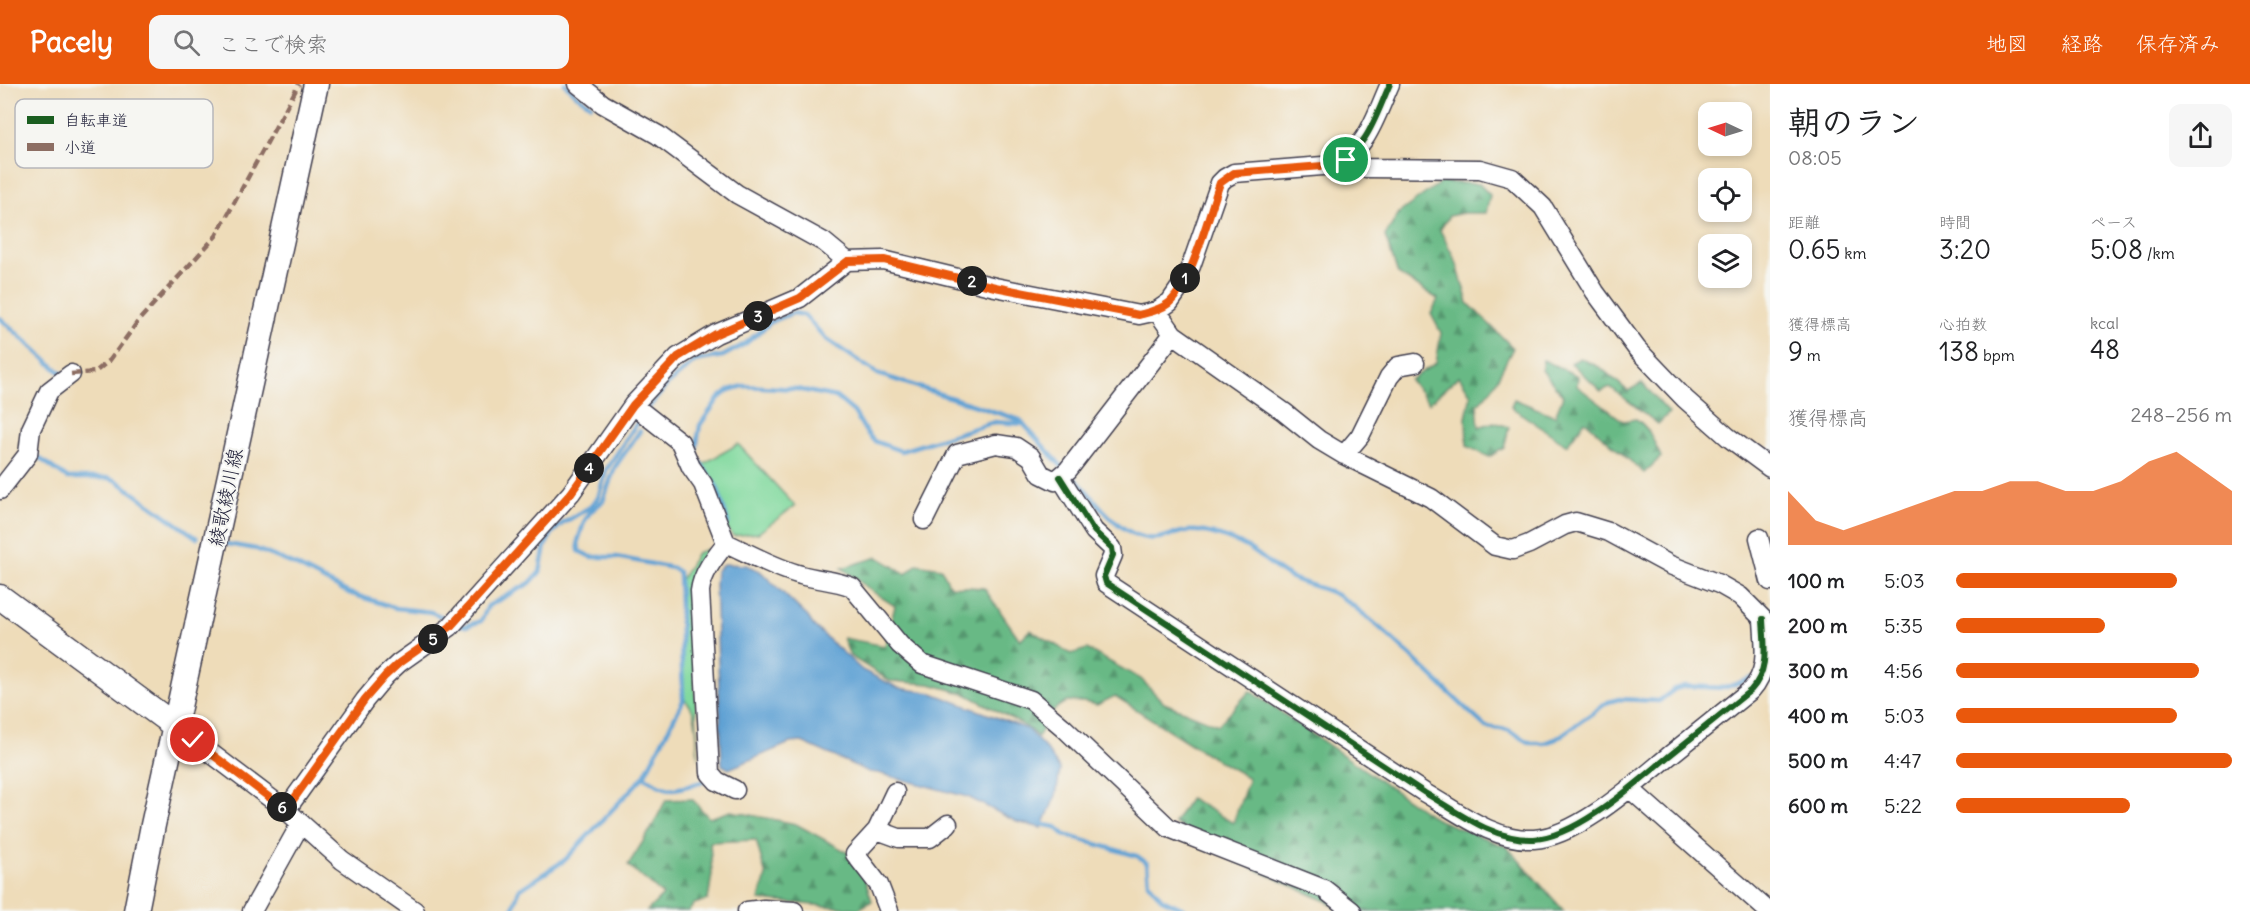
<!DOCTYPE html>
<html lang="ja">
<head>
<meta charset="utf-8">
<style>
  :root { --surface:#fff; --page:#f6f6f6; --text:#202124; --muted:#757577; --accent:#ea580c }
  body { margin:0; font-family:Delius,"Klee One",sans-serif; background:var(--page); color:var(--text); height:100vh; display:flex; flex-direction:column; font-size:22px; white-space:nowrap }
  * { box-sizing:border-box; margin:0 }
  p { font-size:20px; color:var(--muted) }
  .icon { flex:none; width:33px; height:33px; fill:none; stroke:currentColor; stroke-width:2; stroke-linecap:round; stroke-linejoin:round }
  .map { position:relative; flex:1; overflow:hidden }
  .drawer { display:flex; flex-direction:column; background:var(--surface); width:480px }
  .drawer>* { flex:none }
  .needle { width:39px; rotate:274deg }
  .tools { position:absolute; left:1698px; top:18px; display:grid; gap:12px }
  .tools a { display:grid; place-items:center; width:54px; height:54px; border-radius:12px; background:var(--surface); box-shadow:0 3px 9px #0003; font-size:30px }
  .pin { position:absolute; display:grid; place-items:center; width:51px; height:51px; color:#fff; margin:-26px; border:3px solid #fff; border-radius:50%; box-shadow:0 2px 6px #0007 }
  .km { position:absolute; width:30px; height:30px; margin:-15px; border-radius:50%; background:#222; color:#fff; font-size:16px; line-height:30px; text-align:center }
  .round { display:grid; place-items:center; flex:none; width:63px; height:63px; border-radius:12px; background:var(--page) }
  .headline { display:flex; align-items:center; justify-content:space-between; height:102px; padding:0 18px }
  h1 { font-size:33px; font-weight:600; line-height:45px }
  .stats { display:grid; grid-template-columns:repeat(3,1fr); gap:9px; height:102px; padding:6px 18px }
  .stats div { display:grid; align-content:center }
  .stats b { font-size:26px; font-weight:600 }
  .stats small { font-size:16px; font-weight:400 }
  .stats p { font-size:16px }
  .chart { height:168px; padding:12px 18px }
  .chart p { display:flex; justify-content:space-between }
  .chart svg { width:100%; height:108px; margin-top:6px; fill:var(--accent); opacity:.7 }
  ul { padding:0 18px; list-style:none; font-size:20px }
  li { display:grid; grid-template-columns:96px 72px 1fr; align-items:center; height:45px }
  li i { height:15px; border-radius:8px; background:var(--accent) }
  header { display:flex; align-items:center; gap:36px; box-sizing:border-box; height:84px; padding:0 30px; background:var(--accent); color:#fff }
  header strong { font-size:28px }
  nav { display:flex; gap:33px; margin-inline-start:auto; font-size:21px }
  .search { width:420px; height:54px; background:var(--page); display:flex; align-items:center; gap:15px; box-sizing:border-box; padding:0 21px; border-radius:12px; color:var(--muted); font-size:22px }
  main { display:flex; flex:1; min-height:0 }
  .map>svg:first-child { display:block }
  .green { fill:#81d99e; stroke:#527e6c; stroke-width:1.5 }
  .forest { fill:url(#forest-firs); stroke:#456e60; stroke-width:1.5 }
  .water { fill:#61a2d4; stroke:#426288; stroke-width:1.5 }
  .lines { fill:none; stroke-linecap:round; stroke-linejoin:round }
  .stream { stroke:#61a2d4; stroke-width:4.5 }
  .street-casing { stroke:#413e4e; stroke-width:21 }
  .secondary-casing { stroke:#413e4e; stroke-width:27 }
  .street { stroke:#fff; stroke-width:18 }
  .secondary { stroke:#fff; stroke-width:24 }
  .quiet { stroke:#8d6e63; stroke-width:4.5; stroke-dasharray:9 4.5; stroke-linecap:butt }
  .cycleway-casing { stroke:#f6f6f2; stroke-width:10 }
  .cycleway { stroke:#1b5e20; stroke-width:6 }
  .route-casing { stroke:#fff; stroke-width:12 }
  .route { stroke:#ea580c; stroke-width:8 }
  .labels { text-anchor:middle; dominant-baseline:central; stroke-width:4.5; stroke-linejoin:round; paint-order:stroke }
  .street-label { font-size:20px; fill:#22223b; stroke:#f6f6f2 }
  .key { fill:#f6f6f2; stroke:#b6b6bb; stroke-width:1.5 }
  .key-label { font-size:16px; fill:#22223b }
</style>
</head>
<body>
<header>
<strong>Pacely</strong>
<div class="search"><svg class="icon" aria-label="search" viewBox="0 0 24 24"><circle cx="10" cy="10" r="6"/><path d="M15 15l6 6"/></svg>ここで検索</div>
<nav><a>地図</a><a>経路</a><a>保存済み</a></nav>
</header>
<main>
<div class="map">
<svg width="1770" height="827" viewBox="0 0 1770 827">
  <defs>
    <pattern id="forest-firs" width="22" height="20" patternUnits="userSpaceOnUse" patternTransform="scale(1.5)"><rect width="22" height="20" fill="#68b985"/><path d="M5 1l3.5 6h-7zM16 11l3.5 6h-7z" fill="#55966e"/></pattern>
  </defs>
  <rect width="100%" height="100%" fill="#f6f6f2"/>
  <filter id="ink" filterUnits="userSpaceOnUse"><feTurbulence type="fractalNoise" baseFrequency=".0167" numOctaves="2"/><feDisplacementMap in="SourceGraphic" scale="12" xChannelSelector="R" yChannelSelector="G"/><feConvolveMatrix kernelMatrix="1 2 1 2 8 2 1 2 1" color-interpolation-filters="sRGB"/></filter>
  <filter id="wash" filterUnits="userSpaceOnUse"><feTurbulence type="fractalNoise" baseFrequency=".008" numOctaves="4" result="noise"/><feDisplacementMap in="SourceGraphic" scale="24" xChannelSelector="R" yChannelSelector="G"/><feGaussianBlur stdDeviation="1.35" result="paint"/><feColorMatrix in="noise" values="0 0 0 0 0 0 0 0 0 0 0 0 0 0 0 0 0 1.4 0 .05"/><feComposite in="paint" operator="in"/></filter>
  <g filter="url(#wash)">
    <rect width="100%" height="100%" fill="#eedcb9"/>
    <!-- green -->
    <path class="green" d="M738,360l57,62 -37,27 -25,3 -8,-10 -11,-39 -16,-20z
      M707,465l-8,14 -8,28 7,169c-2,-19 2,-48 -14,-61l-4,-118 17,-28z"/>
    <!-- forest -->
    <path class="forest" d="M1441,98l38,2 11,11 -4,18h-23l-14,3 -9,14 16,31 12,42 45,45 -21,41 -15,16 2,22 15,-5 15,5 -5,21 -15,9 -22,-11 -1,-28 5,-23 -12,-19 -30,27 -19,-23 26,-17 5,-30 -10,-19 7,-15 -40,-25 -13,-38 14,-23z
      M1580,274l21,10 27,23 14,-8 27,30 -11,11 -48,-37 -9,4 -30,-28z
      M1543,276l35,16 -1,10 46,35 13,-2c14,9 18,23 25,38l-17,16 -59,-52 -18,24 -56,-38 3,-8 41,17 8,-20 -21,-26z
      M878,473l28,17 11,-10 24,4 9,18 34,2 36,52 10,-10 41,24 16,-5 54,30 23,24 54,22 32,-34 186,128 71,28 57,64h-224l-10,-8 -97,-44 -59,-36 16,-25 43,25 16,-45 -39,-22 -95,-60 -18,9c-41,-10 -40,1 -59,32l-11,-10 -61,-33 -36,-10 -40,-3 -40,-25 -7,-18 42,8 10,-40 -22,-14 -31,-24z
      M692,715l17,19 22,-7 65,13 51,28 17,25 8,24 -13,8 -100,-9 7,-24 -10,-36 -46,2 2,32 -4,26 -14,4 -5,7h-42l16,-16 -35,-30 23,-36 15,-29z"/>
    <!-- water -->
    <path class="water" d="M724,480l22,1 14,6 48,46 5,8 49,45 20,10 17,8 33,5 95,36 20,21 13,20 -4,25 -14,33 -25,-6 -49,-25 -90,-24 -9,-1 -67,-30 -12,1 -61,26 -7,-4 -7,-181 1,-13z"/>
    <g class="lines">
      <!-- stream -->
      <path class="stream" d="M565,0l11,11 15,10
        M0,234l62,56
        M646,327l21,-26 28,-24 28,-5 22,-12 26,-22 22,-9 11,2 22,24 52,35 142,46 43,48
        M34,368l1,3 32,23h42l8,3 80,57
        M1070,390c21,18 36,46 62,59 23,12 34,1 56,-2 16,-2 39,7 53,13 16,7 29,22 45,31 18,11 40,11 58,24 49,36 96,87 142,128l22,3 23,13h13l12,-4 52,-37 11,-3 40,2 16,-12 10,-3 39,2 28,-10
        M728,439l-11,-36 -22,-32 5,-30 19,-27 10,-8 15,-4 53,3 39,8 18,15 12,20 8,9 27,10 94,-29 29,2
        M227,460l29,5 37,15 56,29 47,15 35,4 21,9
        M459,541l7,1 15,-5 7,-15 42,-23 10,-11 5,-26 8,-14 10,-9 27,-16 8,-9 8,-28 35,-53
        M644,692c27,20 31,13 61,5
        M1040,737l5,4 11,2 9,8 72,21 10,7 2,20 13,16 26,12
        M512,827l7,-21 46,-30 79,-84 39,-75 -4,-128 -6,-5 -57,-11h-25l-12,-6 -1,-10 6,-19 6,-10 13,-11 12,-34 25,-36"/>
    </g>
  </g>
  <g filter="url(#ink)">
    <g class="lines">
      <!-- street casing -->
      <g class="street-casing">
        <path id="street" d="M578,0l25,20 55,31 79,59 87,48 23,19
          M1345,76l21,8 114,1 32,9 31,29 52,85 42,57 48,50 43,38 42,31
          M1157,227l16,23 111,78 35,28 25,15 87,43 64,48 18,4 16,-6 36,-19 11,-3 33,10 61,33 49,19 21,12 23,23 5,11
          M633,321l47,37 11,25 12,17 23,59c24,11 49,25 75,32 17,5 34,5 51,12l48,58 22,19 109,36 33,28 105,100 155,61 28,22
          M1344,371l16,-19 29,-59 9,-11 17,-3
          M1060,393l34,54 18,17 1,7 -9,21 2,7 319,210c33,19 69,48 109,46 43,-2 102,-56 135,-83 27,-22 55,-44 82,-66 19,-21 13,-45 12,-71
          M0,406l28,-36 3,-25 18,-38 22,-17
          M924,436l33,-66 39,-10 20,3 15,10 10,17 14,7 13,-11 105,-136
          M1759,454l11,43
          M726,459c-11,14 -24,30 -26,48l10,182 7,8 18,9
          M175,642l111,84 56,50 73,51
          M1629,704l139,123
          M286,726l79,-110 20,-24 14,-13 51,-36 121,-134 62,-88 45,-48 38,-23 84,-36 47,-37 36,-1 112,27 144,28 18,-4 13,-9 11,-16 10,-20 29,-83 5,-5 9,-5 101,-8c32,-15 41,-50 55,-81
          M877,746l22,8h31l18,-14
          M252,827l49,-88
          M747,827l17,-2 30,2
          M889,827l-10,-26 -24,-31 22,-24 18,-38"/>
      </g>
      <!-- secondary casing -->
      <g class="secondary-casing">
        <path id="secondary" d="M0,513l175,129
          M136,827l17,-86 163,-741"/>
      </g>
      <!-- street -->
      <use href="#street" class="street"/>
      <!-- secondary -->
      <use href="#secondary" class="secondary"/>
      <!-- quiet -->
      <path class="quiet" d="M71,290l24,-2 15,-12 29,-40 77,-84 83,-152"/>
      <!-- cycleway casing -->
      <g class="cycleway-casing">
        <path id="cycleway" d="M1060,393l34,54 18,17 1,7 -9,21 2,7 319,210c33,19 69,48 109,46 43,-2 102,-56 135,-83 27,-22 55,-44 82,-66 19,-21 13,-45 12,-71
          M286,726l79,-110 20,-24 14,-13 51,-36 121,-134 62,-88 45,-48 38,-23 84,-36 47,-37 36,-1 112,27 144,28 18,-4 13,-9 11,-16 10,-20 29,-83 5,-5 9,-5 101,-8c32,-15 41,-50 55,-81"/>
      </g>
      <!-- cycleway -->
      <use href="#cycleway" class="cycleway"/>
    </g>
  </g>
  <g class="lines" filter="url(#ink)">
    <!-- route casing -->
    <g class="route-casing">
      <path id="route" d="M193,656l93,70 79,-111 20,-23 14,-13 51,-36 121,-134 62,-88 45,-48 38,-23 84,-36 48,-37 36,-1 111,27 144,28c11,-3 21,-5 30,-12 23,-20 40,-90 51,-120l14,-10 101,-8 11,-5"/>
    </g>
    <!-- route -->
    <use href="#route" class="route"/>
  </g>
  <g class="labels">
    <!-- street labels -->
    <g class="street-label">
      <text transform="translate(225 413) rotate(-78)">綾歌綾川線</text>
    </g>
  </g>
  <!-- legend -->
  <rect x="15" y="15" width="198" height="69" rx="9" class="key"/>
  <rect x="27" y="32" width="27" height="8" fill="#1b5e20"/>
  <rect x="27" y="59" width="27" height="8" fill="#8d6e63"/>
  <g class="key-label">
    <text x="64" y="42">自転車道</text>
    <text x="64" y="69">小道</text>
  </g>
</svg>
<div class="tools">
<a><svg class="needle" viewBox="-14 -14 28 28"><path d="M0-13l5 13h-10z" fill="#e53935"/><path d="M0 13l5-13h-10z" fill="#757577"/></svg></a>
<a><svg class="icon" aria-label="locate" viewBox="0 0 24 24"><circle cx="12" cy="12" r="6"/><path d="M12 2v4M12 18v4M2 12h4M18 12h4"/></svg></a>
<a><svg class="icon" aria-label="layers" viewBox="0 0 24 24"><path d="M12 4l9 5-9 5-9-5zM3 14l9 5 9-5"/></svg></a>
</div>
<div class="pin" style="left:1346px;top:76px;background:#1e9e55"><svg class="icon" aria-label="arrive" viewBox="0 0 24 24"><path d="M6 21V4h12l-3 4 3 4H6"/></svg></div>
<div class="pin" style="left:193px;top:656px;background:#d93025"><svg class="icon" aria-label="check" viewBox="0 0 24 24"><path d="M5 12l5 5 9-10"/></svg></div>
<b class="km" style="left:1185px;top:194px">1</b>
<b class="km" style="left:972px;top:197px">2</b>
<b class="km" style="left:758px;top:232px">3</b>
<b class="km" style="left:589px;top:384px">4</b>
<b class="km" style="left:433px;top:555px">5</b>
<b class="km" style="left:282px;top:723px">6</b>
</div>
<section class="drawer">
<div class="headline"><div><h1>朝のラン</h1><p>08:05</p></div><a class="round"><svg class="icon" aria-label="share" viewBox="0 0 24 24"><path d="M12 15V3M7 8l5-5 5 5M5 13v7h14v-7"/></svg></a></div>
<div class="stats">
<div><p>距離</p><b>0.65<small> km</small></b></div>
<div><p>時間</p><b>3:20</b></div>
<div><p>ペース</p><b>5:08<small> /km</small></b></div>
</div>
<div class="stats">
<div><p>獲得標高</p><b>9<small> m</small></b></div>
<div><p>心拍数</p><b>138<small> bpm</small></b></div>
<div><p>kcal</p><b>48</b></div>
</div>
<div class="chart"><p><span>獲得標高</span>248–256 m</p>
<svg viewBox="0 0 160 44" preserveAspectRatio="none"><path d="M0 44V22L10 34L20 38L30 34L40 30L50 26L60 22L70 22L80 18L90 18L100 22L110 22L120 18L130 10L140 6L150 14L160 22V44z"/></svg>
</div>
<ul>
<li><b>100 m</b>5:03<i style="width:80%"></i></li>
<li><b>200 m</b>5:35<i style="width:54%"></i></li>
<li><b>300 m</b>4:56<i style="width:88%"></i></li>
<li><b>400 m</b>5:03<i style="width:80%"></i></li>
<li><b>500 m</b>4:47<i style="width:100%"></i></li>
<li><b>600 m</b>5:22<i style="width:63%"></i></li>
</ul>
</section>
</main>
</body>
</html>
